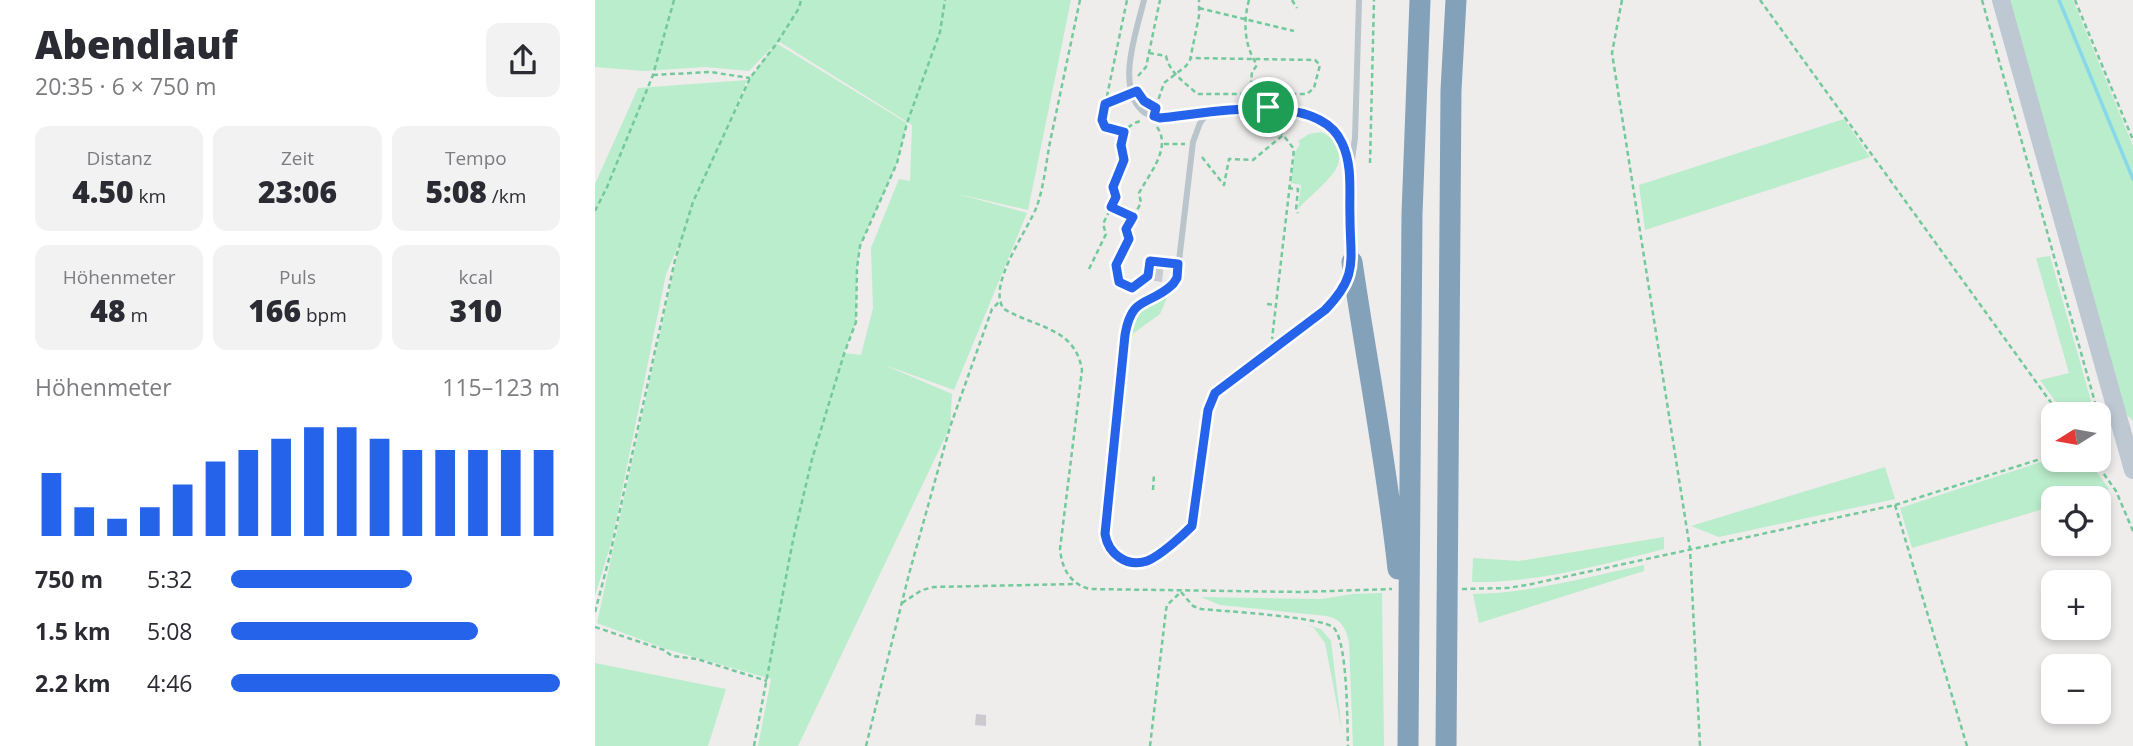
<!DOCTYPE html>
<html lang="de">
<head>
<meta charset="utf-8">
<style>
  :root { --surface:#fff; --page:#f2f2f3; --text:#2b2b33; --muted:#7c7c81; --accent:#2563eb }
  body { margin:0; font-family:"Open Sans",sans-serif; background:var(--page); color:var(--text); height:100vh; display:flex; flex-direction:column; font-size:26px; white-space:nowrap }
  * { box-sizing:border-box; margin:0 }
  p { font-size:23px; color:var(--muted) }
  .icon { flex:none; width:38px; height:38px; fill:none; stroke:currentColor; stroke-width:2; stroke-linecap:round; stroke-linejoin:round }
  .map { position:relative; flex:1; overflow:hidden }
  .sheet { display:flex; flex-direction:column; background:var(--surface); width:595px }
  .sheet>* { flex:none }
  .needle { width:46px; rotate:259deg }
  .tools { position:absolute; left:1446px; top:402px; display:grid; gap:14px }
  .tools a { display:grid; place-items:center; width:70px; height:70px; border-radius:14px; background:var(--surface); box-shadow:0 4px 10px #0003; font-size:35px }
  .pin { position:absolute; display:grid; place-items:center; width:60px; height:60px; color:#fff; margin:-30px; border:4px solid #fff; border-radius:50%; box-shadow:0 2px 7px #0007 }
  .round { display:grid; place-items:center; flex:none; width:74px; height:74px; border-radius:14px; background:var(--page) }
  .summary { display:flex; align-items:center; justify-content:space-between; height:119px; padding:0 35px }
  h1 { font-size:38px; font-weight:800; line-height:52px }
  .stats { display:grid; grid-template-columns:repeat(3,1fr); gap:10px; height:119px; padding:7px 35px }
  .stats div { display:grid; align-content:center; border-radius:14px; background:var(--page); text-align:center }
  .stats b { font-size:30px; font-weight:800 }
  .stats small { font-size:19px; font-weight:400 }
  .stats p { font-size:19px }
  .chart { height:196px; padding:14px 35px }
  .chart p { display:flex; justify-content:space-between }
  .chart svg { width:100%; height:126px; margin-top:7px; stroke:var(--accent); stroke-width:6 }
  ul { padding:0 35px; list-style:none; font-size:23px }
  li { display:grid; grid-template-columns:112px 84px 1fr; align-items:center; height:52px }
  li i { height:18px; border-radius:9px; background:var(--accent) }
  main { display:flex; flex:1; min-height:0 }
  .map>svg:first-child { display:block }
  .green { fill:#baedcb; fill-rule:evenodd }
  .lines { fill:none; stroke-linecap:round; stroke-linejoin:round }
  .stream { stroke:#88d8e9; stroke-width:3.5 }
  .building { fill:#c9cbd1 }
  .path { stroke:#73c99b; stroke-width:2.5; stroke-dasharray:5 3.5; stroke-linecap:butt }
  .service { stroke:#bac4cb; stroke-width:6 }
  .secondary { stroke:#bdc8d3; stroke-width:18 }
  .motorway { stroke:#84a1ba; stroke-width:21 }
  .route-casing { stroke:#fff; stroke-width:14 }
  .route { stroke:#2563eb; stroke-width:9 }
</style>
</head>
<body>
<main>
<section class="sheet">
<div class="summary"><div><h1>Abendlauf</h1><p>20:35 · 6 × 750 m</p></div><a class="round"><svg class="icon" aria-label="share" viewBox="0 0 24 24"><path d="M12 15V3M7 8l5-5 5 5M5 13v7h14v-7"/></svg></a></div>
<div class="stats">
<div><p>Distanz</p><b>4.50<small> km</small></b></div>
<div><p>Zeit</p><b>23:06</b></div>
<div><p>Tempo</p><b>5:08<small> /km</small></b></div>
</div>
<div class="stats">
<div><p>Höhenmeter</p><b>48<small> m</small></b></div>
<div><p>Puls</p><b>166<small> bpm</small></b></div>
<div><p>kcal</p><b>310</b></div>
</div>
<div class="chart"><p><span>Höhenmeter</span>115–123 m</p>
<svg viewBox="0 0 160 44" preserveAspectRatio="none"><path d="M5 44V22M15 44V34M25 44V38M35 44V34M45 44V26M55 44V18M65 44V14M75 44V10M85 44V6M95 44V6M105 44V10M115 44V14M125 44V14M135 44V14M145 44V14M155 44V14"/></svg>
</div>
<ul>
<li><b>750 m</b>5:32<i style="width:55%"></i></li>
<li><b>1.5 km</b>5:08<i style="width:75%"></i></li>
<li><b>2.2 km</b>4:46<i style="width:100%"></i></li>
</ul>
</section>
<div class="map">
<svg width="1538" height="746" viewBox="0 0 1538 746">
  <rect width="100%" height="100%" fill="#efecec"/>
  <!-- green -->
  <path class="green" d="M0,0h476l-43,210 -74,-17 73,20 -73,177 -72,-26 70,30 -2,33 -152,319h-40l13,-67 -105,-30 -69,-26 83,-381 -14,32 -54,266 -17,56v-412l43,-96 109,-8 -17,43 20,-45 26,-35 -27,28 -44,-4 -61,4 -49,-4zM183,41l134,84 -2,56 -11,-2 -28,69 2,60 -12,47 -17,-2 12,-31 1,-54 3,-22 37,-83 10,-40 -131,-80z
    M1412,0h66l60,146v275l-10,-10z
    M1249,119l26,38 -225,73 -6,-45z
    M726,132c14,5 23,23 15,37 -7,12 -28,29 -38,40l3,-24 -10,-2 3,-29 6,-10 -2,-3 11,-7z
    M1455,256l45,159h-30l-25,-35 29,-7 -33,-115z
    M572,298l-7,16 -29,21c1,-21 17,-33 36,-37z
    M1458,458v2h35l21,29 -31,10h-25v7l-141,42 -12,-40z
    M1290,467l10,32 -176,38 -28,-11z
    M1069,537v12c-63,16 -127,34 -192,33l1,-24 46,3z
    M1049,565v6l-165,52 -6,-29c58,-1 115,-17 171,-29z
    M787,593l2,153h-31l-4,-104c-3,-14 -8,-23 -22,-26l-107,-11 -19,-8 120,2 32,-5z
    M711,625l15,4 10,12 11,90 -17,-88 -11,-15z
    M0,663l131,26 -18,57h-113z"/>
  <g class="lines">
    <!-- stream -->
    <path class="stream" d="M1464,0l74,179"/>
  </g>
  <!-- building -->
  <path class="building" d="M557,262l12,2 -2,18 -13,-2z
    M381,714l10,1v11l-11,-1z"/>
  <g class="lines">
    <!-- path -->
    <path class="path" d="M485,0c-10,47 -20,95 -30,142 -4,21 -6,44 -13,64 -9,24 -51,80 -33,103 32,19 71,18 78,61l-22,179c2,20 10,35 30,40l211,3 91,-3
      M654,0c-6,22 -5,45 8,65l-5,7 -1,9 17,19
      M697,0l5,8
      M1027,0l-10,53 78,496 10,197
      M1165,0l300,415
      M1387,0l123,438
      M1480,0l58,140
      M604,8l95,23
      M554,53l17,3c4,18 19,26 31,38h110l7,-6 6,-23 -5,-5 -125,-2
      M58,75l57,-3 40,6
      M543,76l8,-9 14,-67
      M510,104l20,-8
      M561,107l8,-24 22,-17 4,-6 9,-44v-16
      M674,117l25,32 -22,190
      M562,127c15,21 -8,47 -18,66l2,10 -15,26 3,10 -13,26 3,17 13,6 16,-12 2,-15 22,3
      M529,132l-19,-5 -3,-7 25,-120
      M569,144h21
      M607,157l22,28 5,-26 24,1 30,-25
      M775,163l4,-163
      M693,188l10,1 -2,21 2,3
      M516,207l22,10
      M0,211l12,-24 46,-112 21,-75
      M494,269l17,-35 -3,-10 13,-27c-5,-19 7,-21 8,-36 1,-4 -2,-8 -3,-11 -2,-14 6,-26 20,-29
      M672,304l8,1
      M1499,460l22,31 17,40
      M558,490l1,-16
      M1300,505l72,241
      M867,589l45,-1 20,-3 368,-80 158,-50
      M586,592l12,14 8,3c21,2 123,8 133,19 14,16 13,95 14,118
      M307,603l20,-13 12,-3 142,-3
      M0,612l15,-57 65,-295 18,-58 57,-124 27,-35 22,-35 2,-8
      M0,627l69,23 8,6 25,3 70,22
      M159,746l39,-206 19,-81 32,-105 12,-32 1,-54 3,-22 37,-83 10,-40 33,-91 5,-32
      M271,746l43,-172 41,-147 42,-118 7,-7
      M555,746l16,-136 1,-5 14,-13"/>
    <!-- service -->
    <path class="service" d="M549,0c-7,30 -30,90 1,113 3,2 11,3 15,5 49,-5 140,-27 177,15 8,10 10,24 13,35
      M612,114l-7,9 -7,19 -16,136c-16,22 -41,18 -50,46l-22,199c0,24 14,48 42,38 15,-6 34,-23 45,-35l16,-116 7,-17 110,-83 16,-16 7,-13
      M757,260l-3,-79 6,-43 4,-138"/>
    <!-- secondary -->
    <path class="secondary" d="M1406,0l132,470"/>
    <!-- motorway -->
    <path class="motorway" d="M757,262c15,102 35,204 46,307
      M813,746l4,-532 8,-214
      M851,746l5,-656 5,-90"/>
  </g>
  <g class="lines">
    <!-- route casing -->
    <g class="route-casing">
      <path id="route" d="M542,91l7,10 12,7 -2,8 6,2c46,-4 158,-29 182,25 11,23 7,49 8,74 0,44 9,58 -25,93l-110,83 -7,17 -16,116c-10,10 -32,30 -45,35 -21,7 -39,-8 -42,-27l20,-199c7,-41 24,-28 48,-51l4,-6 1,-14 -28,-3 -2,15 -16,12 -13,-6 -3,-17 13,-26 -3,-10 7,-12 -22,-10 5,-10 -3,-10 11,-27 -3,-15 3,-13 -19,-5 -3,-7 3,-16z"/>
    </g>
    <!-- route -->
    <use href="#route" class="route"/>
  </g>
</svg>
<div class="tools">
<a><svg class="needle" viewBox="-14 -14 28 28"><path d="M0-13l5 13h-10z" fill="#e53935"/><path d="M0 13l5-13h-10z" fill="#7c7c81"/></svg></a>
<a><svg class="icon" aria-label="locate" viewBox="0 0 24 24"><circle cx="12" cy="12" r="6"/><path d="M12 2v4M12 18v4M2 12h4M18 12h4"/></svg></a>
<a>+</a>
<a>−</a>
</div>
<div class="pin" style="left:673px;top:107px;background:#1e9e55"><svg class="icon" aria-label="arrive" viewBox="0 0 24 24"><path d="M6 21V4h12l-3 4 3 4H6"/></svg></div>
</div>
</main>
</body>
</html>
